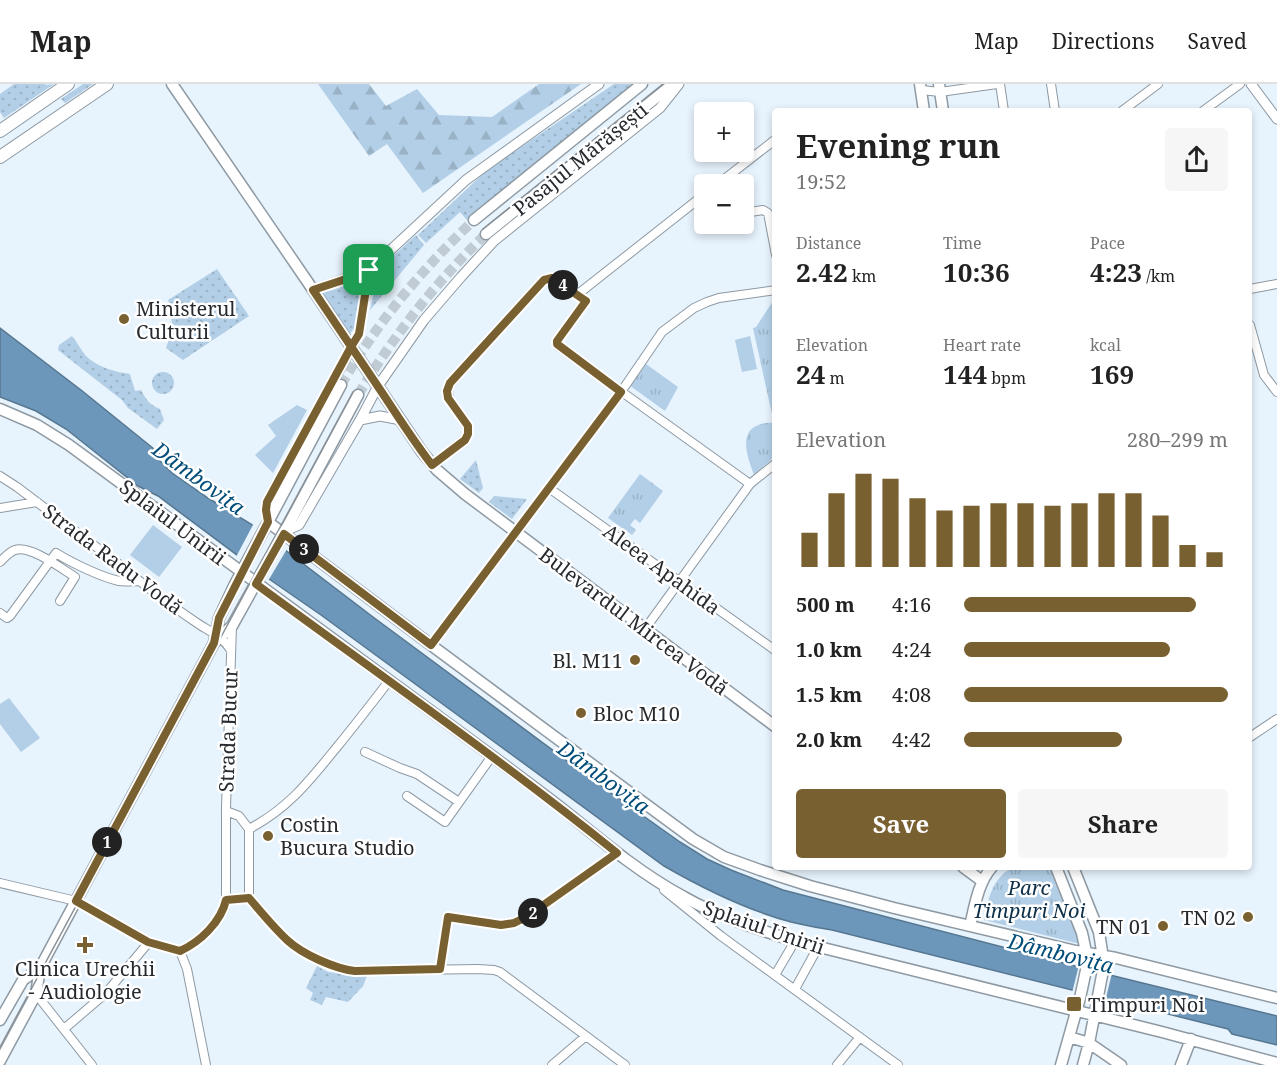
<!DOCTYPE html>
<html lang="en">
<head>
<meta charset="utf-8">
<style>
  :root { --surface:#fff; --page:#f6f6f6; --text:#222; --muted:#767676; --line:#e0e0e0; --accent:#796031 }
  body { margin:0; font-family:"Noto Serif",serif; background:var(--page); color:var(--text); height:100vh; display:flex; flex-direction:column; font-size:22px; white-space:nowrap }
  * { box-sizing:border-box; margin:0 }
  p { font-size:20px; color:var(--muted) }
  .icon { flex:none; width:33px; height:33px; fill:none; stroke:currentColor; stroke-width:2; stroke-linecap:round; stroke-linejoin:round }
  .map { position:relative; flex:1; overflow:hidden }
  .drawer { position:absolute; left:772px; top:24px; width:480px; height:762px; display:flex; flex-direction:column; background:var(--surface); border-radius:6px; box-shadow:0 3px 9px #0003 }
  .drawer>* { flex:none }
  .controls { position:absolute; left:694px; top:18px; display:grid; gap:12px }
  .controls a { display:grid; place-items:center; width:60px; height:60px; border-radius:6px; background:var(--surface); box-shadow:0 3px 9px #0003; font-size:30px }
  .pin { position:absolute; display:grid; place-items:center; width:51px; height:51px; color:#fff; margin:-26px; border-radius:12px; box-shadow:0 3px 9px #0006 }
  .km { position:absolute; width:30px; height:30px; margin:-15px; border-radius:50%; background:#222; color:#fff; font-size:16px; line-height:30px; text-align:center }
  .round { display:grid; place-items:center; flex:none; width:63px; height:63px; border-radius:6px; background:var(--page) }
  .headline { display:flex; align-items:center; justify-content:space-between; height:102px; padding:0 24px }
  h1 { font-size:33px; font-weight:700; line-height:45px }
  .metrics { display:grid; grid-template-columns:repeat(3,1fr); gap:9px; height:102px; padding:6px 24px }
  .metrics div { display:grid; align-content:center }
  .metrics b { font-size:26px; font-weight:700 }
  .metrics small { font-size:16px; font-weight:400 }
  .metrics p { font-size:16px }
  .chart { height:168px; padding:12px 24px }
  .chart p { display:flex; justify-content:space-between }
  .chart svg { width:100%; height:108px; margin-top:6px; stroke:var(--accent); stroke-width:6 }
  .primary-button { display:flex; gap:12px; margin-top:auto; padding:12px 24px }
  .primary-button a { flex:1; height:69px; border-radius:6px; background:var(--accent); color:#fff; font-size:24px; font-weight:700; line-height:69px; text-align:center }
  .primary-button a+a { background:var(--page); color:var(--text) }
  ul { padding:0 24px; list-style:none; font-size:20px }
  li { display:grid; grid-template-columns:96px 72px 1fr; align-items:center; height:45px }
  li i { height:15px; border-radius:8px; background:var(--accent) }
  header { display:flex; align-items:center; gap:36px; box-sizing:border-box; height:84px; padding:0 30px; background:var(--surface); border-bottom:2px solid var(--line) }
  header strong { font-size:28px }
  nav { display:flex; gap:33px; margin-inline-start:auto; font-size:21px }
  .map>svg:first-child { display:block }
  .grass { fill:url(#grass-dots) }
  .forest { fill:url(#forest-firs) }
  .park { fill:url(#park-tufts) }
  .garden { fill:#b2cfe7 }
  .water { fill:#6c97ba; stroke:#577790; stroke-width:1.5 }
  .pier { fill:#e7f3fd }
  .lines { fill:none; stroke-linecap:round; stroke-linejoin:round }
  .secondary-tunnel { stroke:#c1cbd4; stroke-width:10; stroke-dasharray:10 5; stroke-linecap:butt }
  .minor-casing { stroke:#8e99a2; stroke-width:10 }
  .tertiary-casing { stroke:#8e99a2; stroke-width:11 }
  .secondary-casing { stroke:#8e99a2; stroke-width:13 }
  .primary-casing { stroke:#8e99a2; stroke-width:14 }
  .minor { stroke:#fff; stroke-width:8 }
  .tertiary { stroke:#fff; stroke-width:9 }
  .secondary { stroke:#fff; stroke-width:10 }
  .primary { stroke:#fff; stroke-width:12 }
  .tram { stroke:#8a9299; stroke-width:1.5 }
  .route-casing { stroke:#fff; stroke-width:12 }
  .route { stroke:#796031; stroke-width:8 }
  .poi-dot { fill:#796031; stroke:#fff; stroke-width:2 }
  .labels { text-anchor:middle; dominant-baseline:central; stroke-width:5; stroke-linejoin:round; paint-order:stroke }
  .street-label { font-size:20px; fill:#272b2f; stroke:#fff }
  .poi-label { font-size:20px; fill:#272b2f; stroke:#fff; text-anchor:start }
  .park-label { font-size:20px; font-style:italic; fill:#0d2f48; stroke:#fff }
  .water-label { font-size:21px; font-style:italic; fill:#004d7a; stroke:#fff }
</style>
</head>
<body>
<header>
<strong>Map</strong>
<nav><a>Map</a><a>Directions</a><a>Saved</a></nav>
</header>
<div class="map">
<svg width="1277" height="981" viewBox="0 0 1277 981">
  <defs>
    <pattern id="grass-dots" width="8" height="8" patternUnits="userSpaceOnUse" patternTransform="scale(1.5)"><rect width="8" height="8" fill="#b2cfe7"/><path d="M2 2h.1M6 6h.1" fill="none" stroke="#99b2c6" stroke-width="1.8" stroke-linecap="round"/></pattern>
    <pattern id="forest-firs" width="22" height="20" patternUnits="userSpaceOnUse" patternTransform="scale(1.5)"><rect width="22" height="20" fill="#b2cfe7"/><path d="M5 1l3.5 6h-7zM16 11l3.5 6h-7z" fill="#99b2c6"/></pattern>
    <pattern id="park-tufts" width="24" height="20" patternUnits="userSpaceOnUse" patternTransform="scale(1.5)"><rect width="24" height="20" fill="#b2cfe7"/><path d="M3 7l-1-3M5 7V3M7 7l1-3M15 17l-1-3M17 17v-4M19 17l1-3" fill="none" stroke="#99b2c6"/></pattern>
  </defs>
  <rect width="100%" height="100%" fill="#e7f3fd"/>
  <!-- grass -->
  <path class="grass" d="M14,0h31l1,1 8,-1 -50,34 -4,-6v-18z
    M83,0h10l-28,19 -4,-4z
    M614,0h23l-170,136 -7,-8 -34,31 -8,-8 68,-64z
    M416,151l8,10 -54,65 9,-41z
    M217,185l32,47 -66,44 -17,-12c6,-16 8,-31 2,-48z
    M365,192l-9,50 -7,9 -29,-43z
    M72,252c5,6 9,14 14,20 11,11 29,16 44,18l5,17 6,-1c6,11 8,14 19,19l4,11 -7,9 -29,-21 -6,-8 -64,-50 1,-5z
    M152 299a11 11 0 1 1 22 0a11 11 0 1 1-22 0Z
    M476,376l7,28 -4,5 -19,-14z
    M494,412l33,3 -15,20 -23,-17z
    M317,882l11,6 39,4 -4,10 -15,16 -22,-5 -4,8 -12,-5 3,-7 -7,-5z"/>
  <!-- forest -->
  <path class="forest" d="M318,0h51l17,22 31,-17 22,26 53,2 47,-33h42l-158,109 -36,-49 -18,12z"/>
  <!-- park -->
  <path class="park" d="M775,214v158l-21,19c-5,-14 -16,-40 2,-49 7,-3 11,-4 18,-3l-21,-95 3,-1z
    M646,280l32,23 -13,24 -36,-26z
    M640,390l23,17 -23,32 -5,-4 -5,6 6,5 -4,5 -24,-17z
    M1012,783h37l31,77 -96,-24c5,-23 7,-39 28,-53z"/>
  <!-- garden -->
  <path class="garden" d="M750,252l7,33 -15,3 -7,-32z
    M297,321l10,5 -34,63 -18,-18 21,-19 -8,-11z
    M153,441l29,22 -23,30 -29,-22z
    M9,614l31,40 -19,14 -21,-28v-20z"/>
  <!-- water -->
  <path class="water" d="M0,244l81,62 78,63v7l13,13 36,25 43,26 122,93 224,166 83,59 27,17 24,11 52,20 331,86 163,40v29l-45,-11 -4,-5 -396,-99c-14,-2 -28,-5 -41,-8 -45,-12 -87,-33 -127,-56l-343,-251 -52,-36 -111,-83 -20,-10 -72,-57 -30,-18 -36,-14z"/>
  <!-- pier -->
  <path class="pier" d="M254,439l33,26 -19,32 -32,-24z
    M1079,881l33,8 -7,29 -33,-9z"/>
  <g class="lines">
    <!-- secondary-tunnel -->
    <path class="secondary-tunnel" d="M341,301c35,-61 81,-116 133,-165
      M358,311c36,-60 78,-113 128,-161"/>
    <!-- minor casing -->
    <g class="minor-casing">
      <path id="minor" d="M1000,0l4,27
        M1051,0l4,27
        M921,6l19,2 57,-8
        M1122,27l36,-27
        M1203,27l37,-27
        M718,100l58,-45
        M744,129l19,-3 5,3 8,42
        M1250,205l27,-5
        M578,210l127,-100
        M1250,241l14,50 13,17
        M432,381l33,-26c15,-21 -28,-33 -14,-56l93,-103 8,-2 34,23 -29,40v3l1,2 192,138
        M0,392l17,11 107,81c23,20 48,38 73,55 12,8 26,14 33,26
        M549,404l227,163
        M0,424l37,-6
        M0,478c4,-4 9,-10 15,-12 16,-5 47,19 60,27l-15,24
        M0,529l7,5 3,-2 46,-63c16,10 45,24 63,28 6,1 14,0 20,0
        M645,545l105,-145 26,-21
        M431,561l190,-253 41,-60 32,-24 13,-6 12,-4 57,-8
        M1250,653l27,-18
        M365,668l35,16 17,6 42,28
        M407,712l38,26 47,-66
        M226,727l13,5 10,13v69
        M249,745c40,-21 61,-49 88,-82 18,-22 35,-44 52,-66
        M0,799l76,18 73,41 31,9 7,18 19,96
        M664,806l57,46 177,129
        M249,814c12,14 24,29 38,42 15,14 48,29 68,31l123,-2 16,1 6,2 125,93
        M226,816l23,-2
        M180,867c20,-9 41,-29 46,-51v-92l6,-182
        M440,885l8,-52 53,8 13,-2 14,-7 89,-63
        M775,891l20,-34
        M795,905l23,-42
        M36,910l56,71
        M64,945l42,-36 43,-51
        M552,981l34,-29
        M837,981l23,-28"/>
    </g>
    <!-- tertiary casing -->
    <g class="tertiary-casing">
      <path id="tertiary" d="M1251,0l26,35
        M313,206l56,-20
        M360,336l20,-4 21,4
        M268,438l-2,-12 1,-8 92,-168 10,-64 97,-90 133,-96
        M284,449l8,-5 7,-3 61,-105 18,-34 46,-66 37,-43 33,-36 166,-133 19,-24"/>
    </g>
    <!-- secondary casing -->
    <g class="secondary-casing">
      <path id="secondary" d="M172,0l135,197 115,171 15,18 28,24 311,233
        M920,0l4,27
        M939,0l4,27
        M474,136l168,-136
        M486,150l187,-150
        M0,325l37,16 32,20 423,311c24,18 49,36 73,55 38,31 76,63 119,86 35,20 73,32 111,44l367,91 115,31
        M268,438l163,123 194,144 68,50 31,18 36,13 50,16 84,22 182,43 40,7 161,40
        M214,559l18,-17 59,-106 67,-125
        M963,783l19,14
        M1056,783l26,66 6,28 -8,37 -19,67
        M1073,783l26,65 5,33 -15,78 -6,22
        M970,842c5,-21 8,-43 22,-59
        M0,936l23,-40 17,-12
        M1069,953l20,6 32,22
        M0,977l36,-67 4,-26 174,-325 5,-25 16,-34 106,-199
        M1181,981l10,-26"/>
    </g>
    <!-- primary casing -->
    <g class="primary-casing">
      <path id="primary" d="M0,47l68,-47
        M0,73l107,-73"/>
    </g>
    <!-- minor -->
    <use href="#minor" class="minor"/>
    <!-- tertiary -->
    <use href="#tertiary" class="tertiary"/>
    <!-- secondary -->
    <use href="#secondary" class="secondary"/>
    <!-- primary -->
    <use href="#primary" class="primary"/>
    <!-- tram -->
    <path class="tram" d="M483,145l180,-145
      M0,963l353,-655"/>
  </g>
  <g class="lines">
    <!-- route casing -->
    <g class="route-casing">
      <path id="route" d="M369,186l-10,64 -8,13 -84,155 -1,8 2,12 -49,96 -5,25 -138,258 72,41 32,9c20,-9 41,-29 46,-51l23,-2c12,14 24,29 38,42 15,14 48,29 68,31l85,-2 8,-52 53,8 13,-2 14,-7 89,-63c-117,-94 -240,-180 -361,-269l28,-50 147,111 190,-253 -64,-48v-3l29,-40 -34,-23 -8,2 -94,103 -3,8 1,7 20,28v8l-3,6 -33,25c-17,-22 -32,-45 -47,-68 -24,-36 -48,-71 -72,-107l30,-10 26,-10"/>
    </g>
    <!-- route -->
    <use href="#route" class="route"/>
  </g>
  <!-- markers -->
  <g class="poi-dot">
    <circle cx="124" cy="235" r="6"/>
    <circle cx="635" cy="576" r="6"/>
    <circle cx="581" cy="629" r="6"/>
    <circle cx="268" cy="752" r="6"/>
    <circle cx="1248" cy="833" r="6"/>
    <circle cx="1163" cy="842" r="6"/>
    <path d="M82 852h6v6h6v6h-6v6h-6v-6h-6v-6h6z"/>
    <rect x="1066" y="912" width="16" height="16" rx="3"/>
  </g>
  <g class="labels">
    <!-- street labels -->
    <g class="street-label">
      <text transform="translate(580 75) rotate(-39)">Pasajul Mărășești</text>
      <text transform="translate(173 438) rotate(37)">Splaiul Unirii</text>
      <text transform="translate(113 475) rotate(37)">Strada Radu Vodă</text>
      <text transform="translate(662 485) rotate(36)">Aleea Apahida</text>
      <text transform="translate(634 537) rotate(37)">Bulevardul Mircea Vodă</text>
      <text transform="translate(228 646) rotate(-88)">Strada Bucur</text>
      <text transform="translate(764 843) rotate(19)">Splaiul Unirii</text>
    </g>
    <!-- poi labels -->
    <g class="poi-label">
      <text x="136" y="224">Ministerul<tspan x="136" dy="23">Culturii</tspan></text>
      <text x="623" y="576" text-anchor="end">Bl. M11</text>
      <text x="593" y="629">Bloc M10</text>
      <text x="280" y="740">Costin<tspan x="280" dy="23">Bucura Studio</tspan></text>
      <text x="1236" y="833" text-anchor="end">TN 02</text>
      <text x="1151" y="842" text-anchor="end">TN 01</text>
      <text x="85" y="884" text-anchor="middle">Clinica Urechii<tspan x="85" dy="23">- Audiologie</tspan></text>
      <text x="1088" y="920">Timpuri Noi</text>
    </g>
    <!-- park labels -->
    <g class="park-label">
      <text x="1029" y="803">Parc<tspan x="1029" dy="23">Timpuri Noi</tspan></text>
    </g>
    <!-- water labels -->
    <g class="water-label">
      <text transform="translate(199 394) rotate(36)">Dâmbovița</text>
      <text transform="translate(604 693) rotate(36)">Dâmbovița</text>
      <text transform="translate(1061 869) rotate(14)">Dâmbovița</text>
    </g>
  </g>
</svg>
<div class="controls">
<a>+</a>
<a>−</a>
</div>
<div class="pin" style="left:369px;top:186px;background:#1e9e55"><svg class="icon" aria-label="arrive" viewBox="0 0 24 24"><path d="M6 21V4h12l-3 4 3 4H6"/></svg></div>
<b class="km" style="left:107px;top:758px">1</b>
<b class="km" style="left:533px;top:829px">2</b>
<b class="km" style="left:304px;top:465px">3</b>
<b class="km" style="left:563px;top:201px">4</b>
<section class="drawer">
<div class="headline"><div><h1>Evening run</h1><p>19:52</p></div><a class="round"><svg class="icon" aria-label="share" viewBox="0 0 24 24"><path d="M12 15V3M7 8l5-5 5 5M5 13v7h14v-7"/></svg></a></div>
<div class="metrics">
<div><p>Distance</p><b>2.42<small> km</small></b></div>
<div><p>Time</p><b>10:36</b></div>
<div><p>Pace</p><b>4:23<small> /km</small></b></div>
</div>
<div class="metrics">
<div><p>Elevation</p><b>24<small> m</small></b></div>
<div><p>Heart rate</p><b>144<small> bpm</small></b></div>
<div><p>kcal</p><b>169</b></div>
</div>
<div class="chart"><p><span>Elevation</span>280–299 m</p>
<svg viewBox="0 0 160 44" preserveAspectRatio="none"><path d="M5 44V30M15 44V14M25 44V6M35 44V8M45 44V16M55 44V21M65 44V19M75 44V18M85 44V18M95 44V19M105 44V18M115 44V14M125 44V14M135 44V23M145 44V35M155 44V38"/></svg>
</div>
<ul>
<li><b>500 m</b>4:16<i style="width:88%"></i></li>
<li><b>1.0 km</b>4:24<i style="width:78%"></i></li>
<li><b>1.5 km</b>4:08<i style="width:100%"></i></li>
<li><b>2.0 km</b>4:42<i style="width:60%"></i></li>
</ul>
<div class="primary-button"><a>Save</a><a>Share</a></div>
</section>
</div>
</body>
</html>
